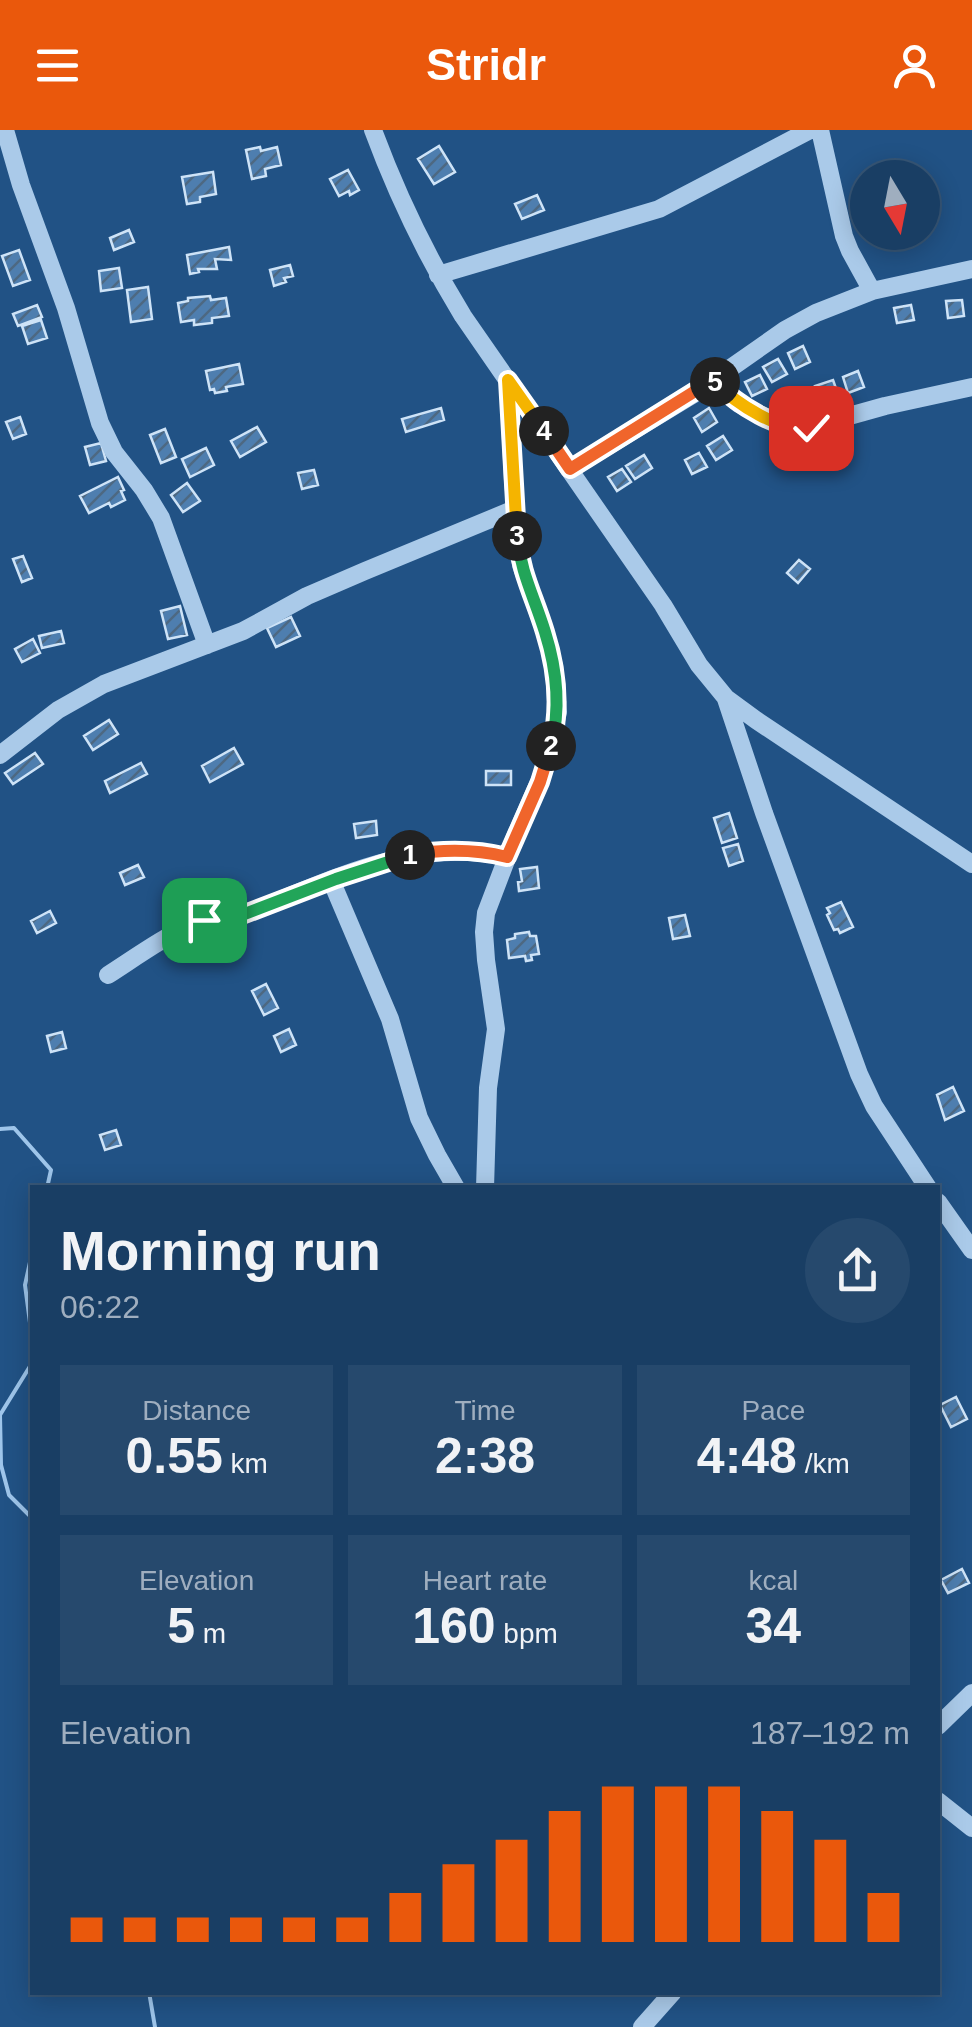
<!DOCTYPE html>
<html lang="en">
<head>
<meta charset="utf-8">
<style>
  :root { --surface:#193e64; --page:#26496d; --text:#f1f3f6; --muted:#9faebf; --line:#375778; --accent:#ea580c }
  body { margin:0; font-family:Helvetica,sans-serif; background:var(--page); color:var(--text); height:100vh; display:flex; flex-direction:column; font-size:38px; white-space:nowrap }
  * { box-sizing:border-box; margin:0 }
  p { font-size:32px; color:var(--muted) }
  .icon { flex:none; width:55px; height:55px; fill:none; stroke:currentColor; stroke-width:2; stroke-linecap:round; stroke-linejoin:round }
  .map { position:relative; flex:1; overflow:hidden }
  .panel { position:absolute; left:30px; top:1055px; width:910px; height:810px; display:flex; flex-direction:column; background:var(--surface); border-radius:0px; box-shadow:0 5px 25px #0003,0 0 0 2px var(--line) }
  .panel>* { flex:none }
  .needle { width:65px; rotate:170deg }
  .tools { position:absolute; left:850px; top:30px; display:grid; gap:20px }
  .tools a { display:grid; place-items:center; width:90px; height:90px; border-radius:50%; background:var(--surface); box-shadow:0 5px 25px #0003,0 0 0 2px var(--line); font-size:50px }
  .pin { position:absolute; display:grid; place-items:center; width:85px; height:85px; color:#fff; margin:-42px; border-radius:20px; box-shadow:0 5px 15px #0006 }
  .km { position:absolute; width:50px; height:50px; margin:-25px; border-radius:50%; background:#222; color:#fff; font-size:28px; line-height:50px; text-align:center }
  .round { display:grid; place-items:center; flex:none; width:105px; height:105px; border-radius:52px; background:var(--page) }
  .head { display:flex; align-items:center; justify-content:space-between; height:170px; padding:0 30px }
  h1 { font-size:55px; font-weight:700; line-height:75px }
  .stats { display:grid; grid-template-columns:repeat(3,1fr); gap:15px; height:170px; padding:10px 30px }
  .stats div { display:grid; align-content:center; border-radius:0px; background:var(--page); text-align:center }
  .stats b { font-size:50px; font-weight:700 }
  .stats small { font-size:28px; font-weight:400 }
  .stats p { font-size:28px }
  .chart { height:280px; padding:20px 30px }
  .chart p { display:flex; justify-content:space-between }
  .chart svg { width:100%; height:180px; margin-top:10px; stroke:var(--accent); stroke-width:6 }
  header { display:flex; justify-content:space-between; align-items:center; height:130px; padding:0 30px; background:var(--accent); color:#fff; font-size:45px; font-weight:700 }
  .map>svg:first-child { display:block }
  .lines { fill:none; stroke-linecap:round; stroke-linejoin:round }
  .stream { stroke:#9ec5ea; stroke-width:4 }
  .building { fill:url(#building-hatch); stroke:#cee3f7; stroke-width:2.5 }
  .minor { stroke:#aacae9; stroke-width:18 }
  .split-1-casing { stroke:#fff; stroke-width:20 }
  .split-2-casing { stroke:#fff; stroke-width:20 }
  .split-3-casing { stroke:#fff; stroke-width:20 }
  .split-4-casing { stroke:#fff; stroke-width:20 }
  .split-5-casing { stroke:#fff; stroke-width:20 }
  .split-6-casing { stroke:#fff; stroke-width:20 }
  .split-1 { stroke:#22a559; stroke-width:12 }
  .split-2 { stroke:#f0652b; stroke-width:12 }
  .split-3 { stroke:#22a559; stroke-width:12 }
  .split-4 { stroke:#f5b400; stroke-width:12 }
  .split-5 { stroke:#f0652b; stroke-width:12 }
  .split-6 { stroke:#f5b400; stroke-width:12 }
</style>
</head>
<body>
<header><svg class="icon" aria-label="menu" viewBox="0 0 24 24"><path d="M4 6h16M4 12h16M4 18h16"/></svg>Stridr<svg class="icon" aria-label="person" viewBox="0 0 24 24"><circle cx="12" cy="8" r="4"/><path d="M4 21q1-7 8-7t8 7"/></svg></header>
<div class="map">
<svg width="972" height="1897" viewBox="0 0 972 1897">
  <defs>
    <pattern id="building-hatch" width="6" height="6" patternUnits="userSpaceOnUse" patternTransform="scale(2.5)"><rect width="6" height="6" fill="#4e7eaf"/><path d="M-1 1l2-2M0 6l6-6M5 7l2-2" fill="none" stroke="#4d6882"/></pattern>
  </defs>
  <rect width="100%" height="100%" fill="#215285"/>
  <g class="lines">
    <!-- stream -->
    <path class="stream" d="M0,999l14,-1 37,42 -4,18
      M32,1123l-7,32 7,53
      M32,1233l-32,52 1,50 8,30 23,23
      M149,1862l6,35"/>
  </g>
  <!-- building -->
  <path class="building" d="M439,16l16,26 -21,12 -16,-25z
    M260,17l1,4 16,-4 4,18 -16,4 1,7 -14,3 -6,-29z
    M348,40l11,20 -9,5 -1,-4 -10,5 -9,-17z
    M213,42l3,22 -16,3v5l-13,2 -5,-27z
    M537,65l7,15 -22,9 -7,-15z
    M129,100l5,12 -20,8 -4,-12z
    M229,117l2,13 -16,-1 2,10h-19l1,3 -9,2 -3,-19z
    M19,120l11,30 -17,6 -11,-30z
    M290,135l3,11 -9,2 2,4 -12,4 -4,-16z
    M119,138l3,20 -21,3 -2,-20z
    M148,157l4,32 -21,3 -4,-32z
    M210,166l1,4 15,-2 3,18 -17,2v5l-18,2v-5l-13,2 -3,-19 10,-2v-3z
    M962,170l2,16 -16,2 -2,-17z
    M37,175l5,12 -24,9 -5,-12z
    M911,175l3,15 -17,3 -3,-15z
    M41,190l6,18 -19,6 -6,-18z
    M803,216l7,16 -15,7 -7,-16z
    M778,229l9,15 -15,8 -9,-15z
    M239,234l4,20 -17,3 1,4 -12,2 -1,-4 -4,1 -4,-19z
    M858,241l6,16 -16,6 -5,-16z
    M760,245l7,14 -15,7 -7,-14z
    M833,250l6,17 -18,6 -6,-17z
    M808,262l6,13 -16,8 -6,-13z
    M441,278l3,12 -38,12 -4,-13z
    M709,278l8,14 -15,10 -8,-14z
    M20,287l6,17 -13,5 -7,-17z
    M257,297l9,15 -26,15 -9,-16z
    M165,299l11,28 -15,6 -11,-28z
    M723,306l9,14 -16,10 -9,-14z
    M101,313l5,18 -16,4 -5,-18z
    M206,318l8,17 -24,12 -8,-18z
    M699,323l8,14 -15,7 -7,-14z
    M644,325l8,13 -17,11 -9,-13z
    M622,339l9,13 -14,9 -9,-14z
    M314,340l4,15 -16,4 -4,-16z
    M118,347l6,13 -3,1 4,9 -14,7 -2,-4 -20,10 -9,-17z
    M187,353l13,18 -17,11 -12,-17z
    M23,426l9,22 -10,4 -9,-23z
    M799,430l11,9 -12,14 -11,-10z
    M180,476l7,29 -19,4 -7,-28z
    M291,487l9,19 -24,11 -9,-19z
    M61,501l3,12 -22,5 -3,-12z
    M33,509l7,14 -18,9 -7,-13z
    M109,590l9,14 -25,16 -9,-14z
    M234,618l9,16 -33,18 -8,-16z
    M35,623l8,11 -30,20 -8,-11z
    M141,633l6,11 -37,19 -5,-12z
    M486,641h25v14h-25z
    M729,683l8,25 -15,5 -8,-25z
    M376,691l1,14 -21,3 -2,-14z
    M738,714l5,17 -14,5 -6,-18z
    M138,735l6,12 -19,8 -5,-12z
    M537,737l2,21 -20,3 -1,-9 4,-1 -2,-12z
    M841,772l12,25 -13,6 -2,-4 -4,1 -7,-15 3,-2 -3,-5z
    M50,781l6,12 -19,10 -6,-12z
    M685,785l5,21 -17,3 -4,-21z
    M529,802l1,4h6l3,18 -8,1 1,5 -6,1 -1,-5 -16,2 -2,-18 8,-2v-4z
    M266,854l12,24 -14,7 -12,-24z
    M289,899l7,16 -15,7 -7,-16z
    M62,902l4,16 -15,4 -4,-16z
    M953,957l11,24 -19,9 -8,-25z
    M116,1000l5,15 -16,5 -5,-15z
    M956,1267l11,22 -16,8 -11,-22z
    M962,1439l7,14 -21,10 -7,-13z"/>
  <g class="lines">
    <!-- minor -->
    <path class="minor" d="M5,0l16,55 45,123 34,115 14,29 30,38 17,28 46,127
      M373,0c24,65 54,127 90,186l200,289 36,60 27,33 30,22 216,144
      M820,0l24,106 6,15 22,40
      M438,145l221,-66 151,-79
      M713,251l26,23 24,12 36,14 86,-24 87,-19
      M570,339l122,-74 93,-65 31,-17 56,-22 100,-22
      M726,569l38,114 95,261 15,32 54,82
      M0,625l58,-45 46,-26 139,-53 64,-35 58,-25 150,-62
      M331,750l59,139 29,99 18,37 19,33
      M108,845c28,-18 57,-39 87,-52 13,-6 25,1 37,-4 89,-33 178,-84 275,-62
      M485,1058l3,-100 8,-59 -10,-69 -2,-28 2,-19 29,-76 30,-69 13,-56 -4,-46 -8,-31 -25,-70 -8,-84 -5,-101
      M938,1072l34,48
      M938,1596l34,-33
      M938,1671l34,27
      M642,1897l31,-35"/>
  </g>
  <g class="lines">
    <!-- split-1 casing -->
    <g class="split-1-casing">
      <path id="split-1" d="M204,790h25l107,-41 74,-24"/>
    </g>
    <!-- split-2 casing -->
    <g class="split-2-casing">
      <path id="split-2" d="M410,725c33,-6 64,-6 97,2l33,-75 11,-36"/>
    </g>
    <!-- split-3 casing -->
    <g class="split-3-casing">
      <path id="split-3" d="M517,406c4,38 17,60 28,96 12,38 16,76 6,114"/>
    </g>
    <!-- split-4 casing -->
    <g class="split-4-casing">
      <path id="split-4" d="M517,406l-9,-156 36,51"/>
    </g>
    <!-- split-5 casing -->
    <g class="split-5-casing">
      <path id="split-5" d="M544,301l26,38 143,-89 2,2"/>
    </g>
    <!-- split-6 casing -->
    <g class="split-6-casing">
      <path id="split-6" d="M715,252c20,21 67,52 96,46"/>
    </g>
    <!-- split-1 -->
    <use href="#split-1" class="split-1"/>
    <!-- split-2 -->
    <use href="#split-2" class="split-2"/>
    <!-- split-3 -->
    <use href="#split-3" class="split-3"/>
    <!-- split-4 -->
    <use href="#split-4" class="split-4"/>
    <!-- split-5 -->
    <use href="#split-5" class="split-5"/>
    <!-- split-6 -->
    <use href="#split-6" class="split-6"/>
  </g>
</svg>
<div class="tools">
<a><svg class="needle" viewBox="-14 -14 28 28"><path d="M0-13l5 13h-10z" fill="#e53935"/><path d="M0 13l5-13h-10z" fill="#9faebf"/></svg></a>
</div>
<div class="pin" style="left:204px;top:790px;background:#1e9e55"><svg class="icon" aria-label="arrive" viewBox="0 0 24 24"><path d="M6 21V4h12l-3 4 3 4H6"/></svg></div>
<div class="pin" style="left:811px;top:298px;background:#d93025"><svg class="icon" aria-label="check" viewBox="0 0 24 24"><path d="M5 12l5 5 9-10"/></svg></div>
<b class="km" style="left:410px;top:725px">1</b>
<b class="km" style="left:551px;top:616px">2</b>
<b class="km" style="left:517px;top:406px">3</b>
<b class="km" style="left:544px;top:301px">4</b>
<b class="km" style="left:715px;top:252px">5</b>
<section class="panel">
<div class="head"><div><h1>Morning run</h1><p>06:22</p></div><a class="round"><svg class="icon" aria-label="share" viewBox="0 0 24 24"><path d="M12 15V3M7 8l5-5 5 5M5 13v7h14v-7"/></svg></a></div>
<div class="stats">
<div><p>Distance</p><b>0.55<small> km</small></b></div>
<div><p>Time</p><b>2:38</b></div>
<div><p>Pace</p><b>4:48<small> /km</small></b></div>
</div>
<div class="stats">
<div><p>Elevation</p><b>5<small> m</small></b></div>
<div><p>Heart rate</p><b>160<small> bpm</small></b></div>
<div><p>kcal</p><b>34</b></div>
</div>
<div class="chart"><p><span>Elevation</span>187–192 m</p>
<svg viewBox="0 0 160 44" preserveAspectRatio="none"><path d="M5 44V38M15 44V38M25 44V38M35 44V38M45 44V38M55 44V38M65 44V32M75 44V25M85 44V19M95 44V12M105 44V6M115 44V6M125 44V6M135 44V12M145 44V19M155 44V32"/></svg>
</div>
</section>
</div>
</body>
</html>
